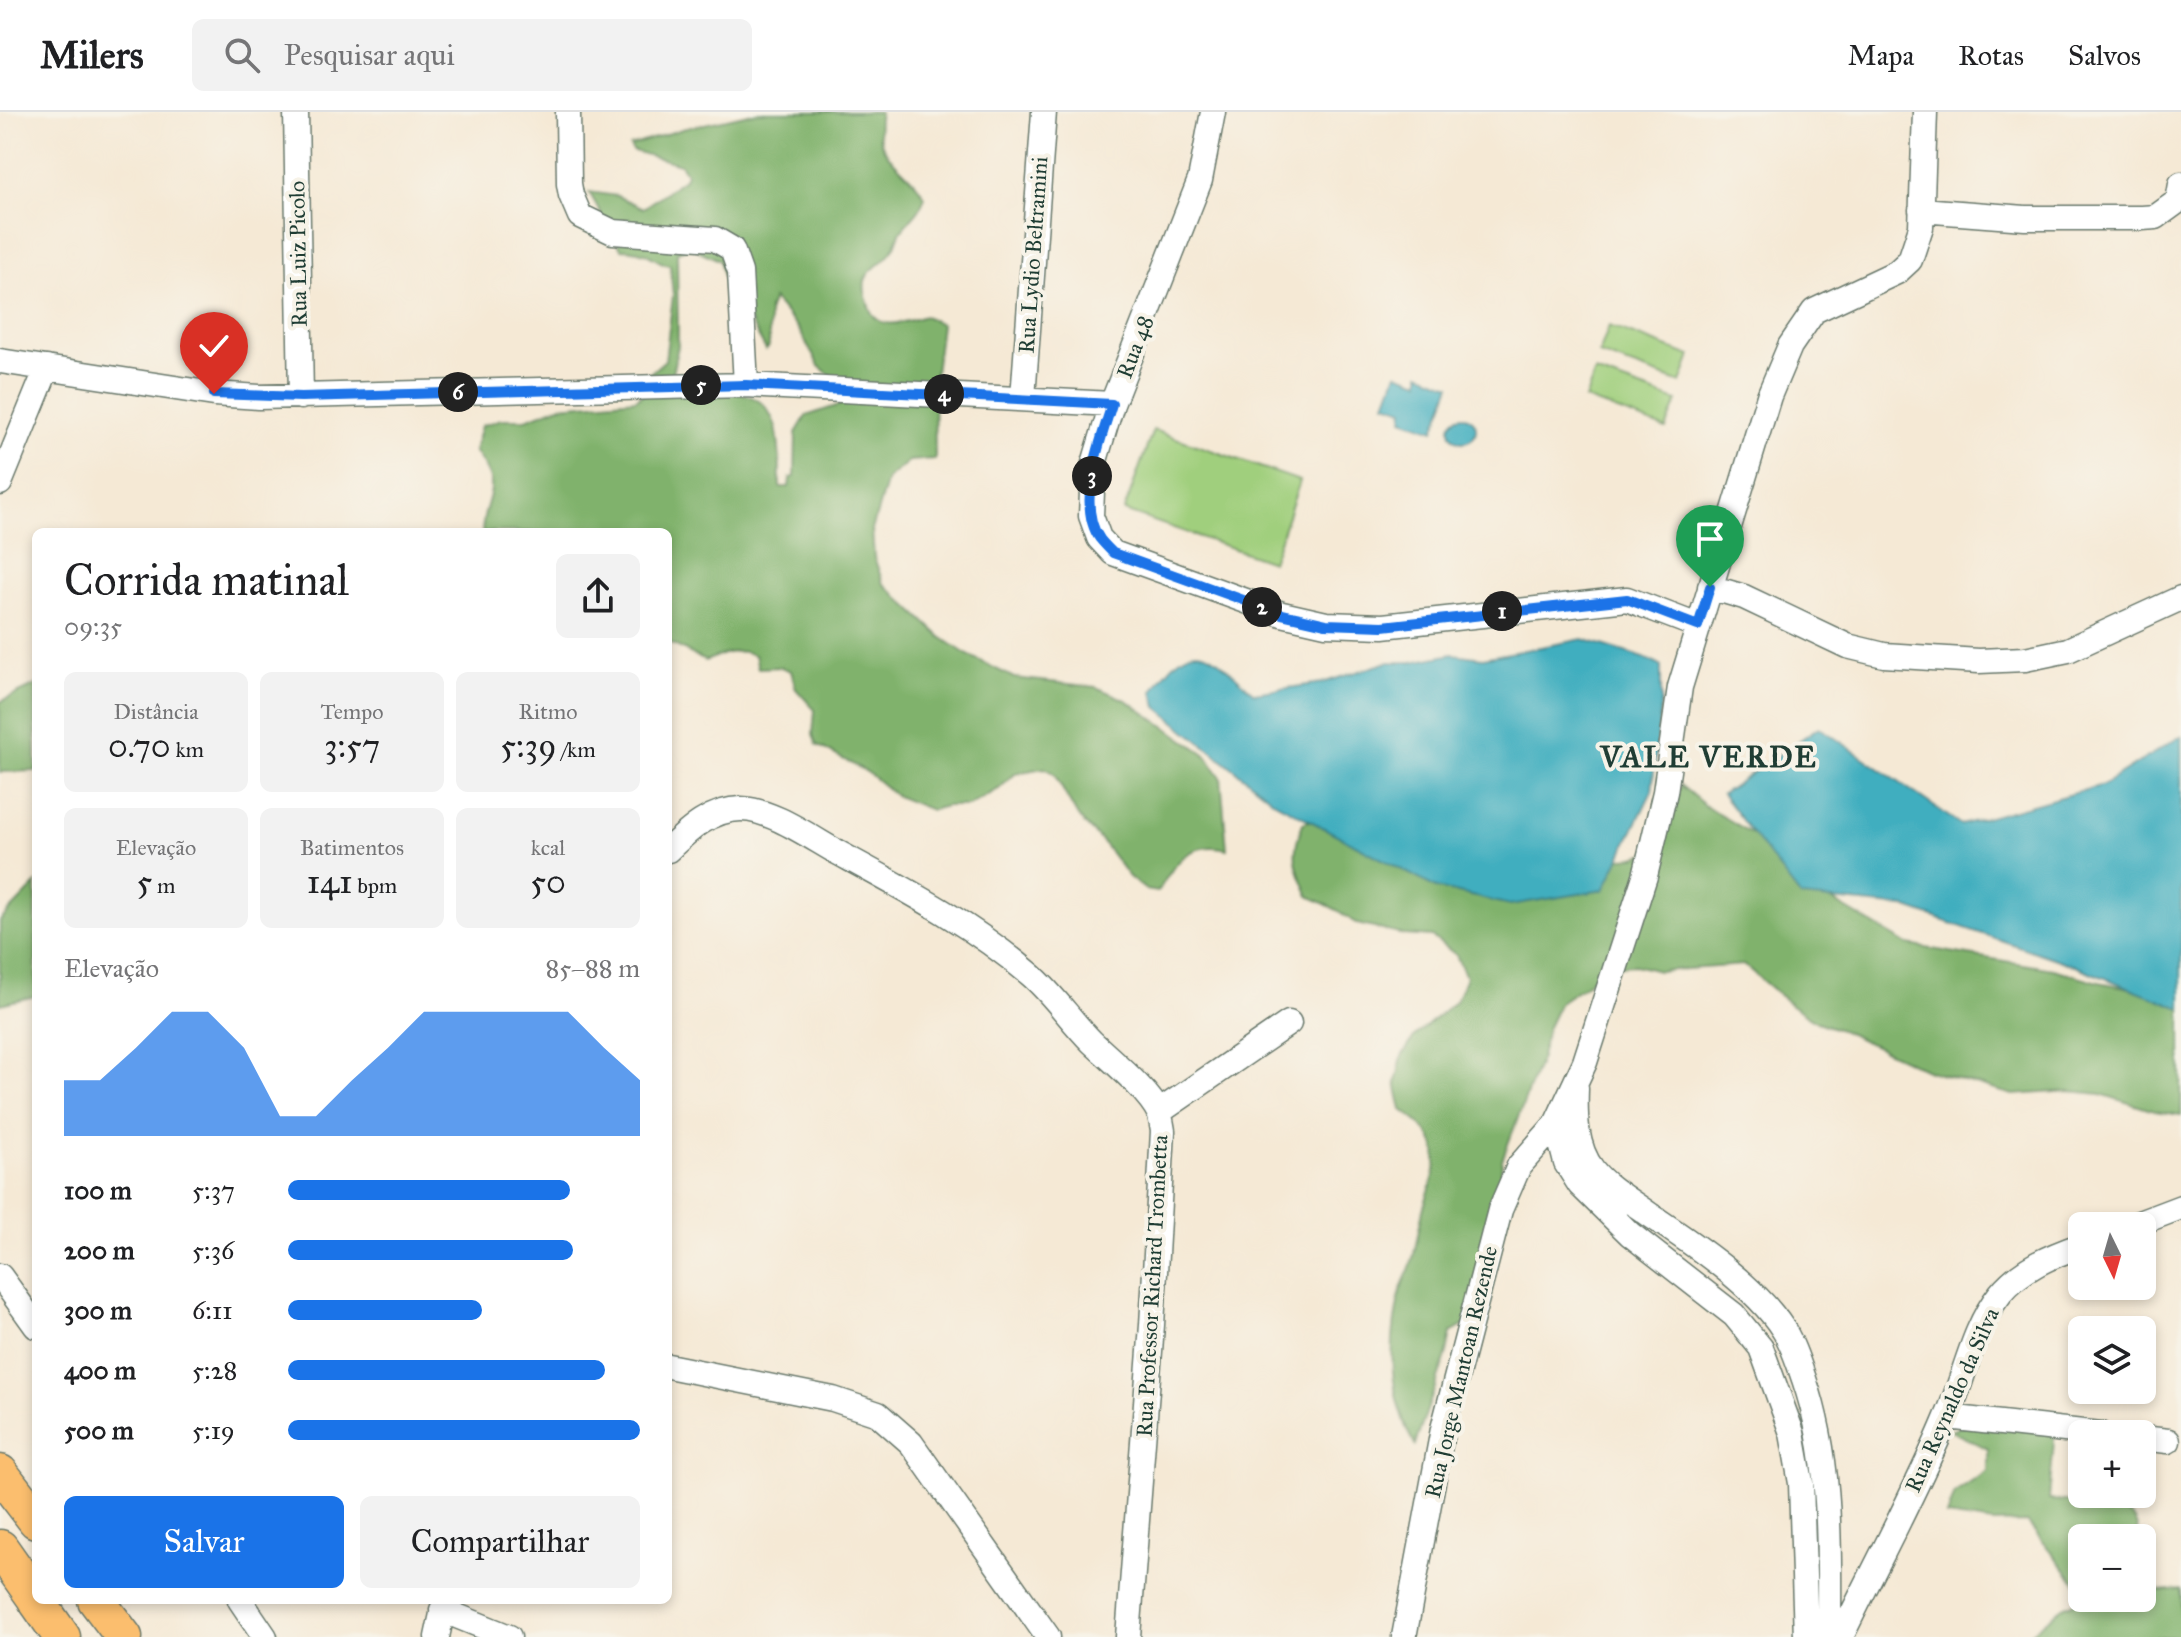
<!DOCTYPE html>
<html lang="pt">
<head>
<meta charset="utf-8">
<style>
  :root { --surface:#fff; --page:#f2f2f2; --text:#202124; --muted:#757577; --line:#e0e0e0; --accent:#1a73e8 }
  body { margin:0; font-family:"IM FELL Great Primer",serif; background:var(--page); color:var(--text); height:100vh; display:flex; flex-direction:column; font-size:30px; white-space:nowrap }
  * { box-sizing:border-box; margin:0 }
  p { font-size:26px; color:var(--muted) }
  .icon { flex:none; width:44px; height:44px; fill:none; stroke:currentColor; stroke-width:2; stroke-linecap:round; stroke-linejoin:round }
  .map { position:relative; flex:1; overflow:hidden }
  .drawer { position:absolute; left:32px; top:416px; width:640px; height:1076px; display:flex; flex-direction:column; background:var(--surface); border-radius:12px; box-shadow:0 4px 12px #0003 }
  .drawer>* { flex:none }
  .needle { width:52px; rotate:175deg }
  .buttons { position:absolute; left:2068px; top:1100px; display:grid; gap:16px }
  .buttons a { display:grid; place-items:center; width:88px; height:88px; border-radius:12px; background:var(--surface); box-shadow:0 4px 12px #0003; font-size:40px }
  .pin { position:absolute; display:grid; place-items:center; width:68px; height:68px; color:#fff; margin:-82px -34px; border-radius:50% 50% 50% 0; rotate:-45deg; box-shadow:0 0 8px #0007 }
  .pin .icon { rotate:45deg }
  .km { position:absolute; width:40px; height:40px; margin:-20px; border-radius:50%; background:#222; color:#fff; font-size:22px; line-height:40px; text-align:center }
  .round { display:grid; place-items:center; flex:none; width:84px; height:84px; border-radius:12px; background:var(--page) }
  .summary { display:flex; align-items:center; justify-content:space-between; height:136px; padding:0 32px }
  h1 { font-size:44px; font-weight:600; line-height:60px }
  .figures { display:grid; grid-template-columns:repeat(3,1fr); gap:12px; height:136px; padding:8px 32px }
  .figures div { display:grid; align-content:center; border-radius:12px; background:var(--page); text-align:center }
  .figures b { font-size:34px; font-weight:600 }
  .figures small { font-size:22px; font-weight:400 }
  .figures p { font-size:22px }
  .chart { height:224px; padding:16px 32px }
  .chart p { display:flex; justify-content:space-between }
  .chart svg { width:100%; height:144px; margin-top:8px; fill:var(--accent); opacity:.7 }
  .button { display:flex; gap:16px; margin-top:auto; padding:16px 32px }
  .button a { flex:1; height:92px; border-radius:12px; background:var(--accent); color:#fff; font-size:32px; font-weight:600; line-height:92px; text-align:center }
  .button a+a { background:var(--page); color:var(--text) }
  ul { padding:0 32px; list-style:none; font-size:26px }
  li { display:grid; grid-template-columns:128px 96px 1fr; align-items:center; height:60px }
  li i { height:20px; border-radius:10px; background:var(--accent) }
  header { display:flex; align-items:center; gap:48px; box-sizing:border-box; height:112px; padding:0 40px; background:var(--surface); border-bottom:2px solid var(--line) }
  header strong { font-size:38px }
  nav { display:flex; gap:44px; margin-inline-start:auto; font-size:28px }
  .search { width:560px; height:72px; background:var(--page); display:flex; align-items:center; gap:20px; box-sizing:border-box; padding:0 28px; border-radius:12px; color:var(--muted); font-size:30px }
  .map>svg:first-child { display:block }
  .green { fill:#a0cf7d; stroke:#608658; stroke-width:2 }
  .forest { fill:#80b26c; stroke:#507850; stroke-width:2; fill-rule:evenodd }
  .water { fill:#41aebf; stroke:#30767a; stroke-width:2 }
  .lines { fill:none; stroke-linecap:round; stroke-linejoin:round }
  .minor-casing { stroke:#6a796c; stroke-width:27 }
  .highway-casing { stroke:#6a796c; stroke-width:39 }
  .minor { stroke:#fff; stroke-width:24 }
  .highway { stroke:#fbbe6e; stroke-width:36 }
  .route-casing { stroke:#fff; stroke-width:16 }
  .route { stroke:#1a73e8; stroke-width:10 }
  .labels { text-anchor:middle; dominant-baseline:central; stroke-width:8; stroke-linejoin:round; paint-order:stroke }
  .street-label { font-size:22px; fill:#1f3d34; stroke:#f7f3e8 }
  .district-label { font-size:30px; font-weight:bold; letter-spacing:2px; fill:#1f3d34; stroke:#f7f3e8 }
</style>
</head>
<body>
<header>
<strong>Milers</strong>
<div class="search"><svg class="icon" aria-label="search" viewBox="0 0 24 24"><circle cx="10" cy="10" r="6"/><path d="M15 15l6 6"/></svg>Pesquisar aqui</div>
<nav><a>Mapa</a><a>Rotas</a><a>Salvos</a></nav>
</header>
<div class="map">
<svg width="2181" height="1525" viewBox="0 0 2181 1525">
  <rect width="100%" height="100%" fill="#f7f3e8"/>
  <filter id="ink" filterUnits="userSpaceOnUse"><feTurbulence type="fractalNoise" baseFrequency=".0125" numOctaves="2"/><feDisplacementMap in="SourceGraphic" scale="16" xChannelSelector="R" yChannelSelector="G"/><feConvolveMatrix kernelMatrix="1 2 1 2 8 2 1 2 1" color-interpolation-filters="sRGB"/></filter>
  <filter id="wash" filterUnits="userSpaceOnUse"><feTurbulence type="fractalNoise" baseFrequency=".006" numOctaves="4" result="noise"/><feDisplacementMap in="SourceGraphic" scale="32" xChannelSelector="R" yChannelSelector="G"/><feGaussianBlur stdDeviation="1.8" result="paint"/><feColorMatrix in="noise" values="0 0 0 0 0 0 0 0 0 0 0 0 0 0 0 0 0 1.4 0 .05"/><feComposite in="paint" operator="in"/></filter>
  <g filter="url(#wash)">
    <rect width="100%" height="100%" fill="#f5e9d5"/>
    <!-- green -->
    <path class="green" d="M1609,214l82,30 -10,27 -82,-29z
      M1595,260l82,29 -11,28 -81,-30z
      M1153,318l147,51 -28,81 -148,-51z"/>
    <!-- forest -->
    <path class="forest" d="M758,0h122c-9,47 24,50 45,84 -4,16 -14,21 -24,35 -3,5 -4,11 -7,17 -18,26 -40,20 -24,61 9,24 37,12 55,7l16,8 -7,57 1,78 -26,2 -22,18 -15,51 2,27 9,26 58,54 25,17 48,24 82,9 30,13 78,53 17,24 6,72c-37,-9 -53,14 -69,43l-12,-2 -17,-13 -24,-32 -27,-28 -24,-43 -9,-6 -29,5 -17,16 -31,17h-22l-15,4 -35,-14 -29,-24 -50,-27 -4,-10 2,-25 -19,-21 -5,-18 -10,-4 -23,1 -3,-12c-16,-10 -34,-1 -50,5l-37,-19v-110h-186c3,-43 23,-39 -8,-81l7,-25 20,-7h25l34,-13 76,-7 12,-9 1,-16 16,-14 8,-64 -3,-31c-9,-1 -11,-5 -20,-9 -8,-5 -19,-7 -29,-7l-32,-57 28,4 26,12 41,-29 2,-6 -6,-9 -47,-13 -3,-5 52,-17zM691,135l28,13 8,32 14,13 25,45 3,-3v-38l4,-10 25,29 21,38 12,10 33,13 2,7 -60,20 -10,17 -1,44 -5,1 -1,9h-9c-1,-28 4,-71 -24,-88 -12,-7 -29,-8 -43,-12l-2,-15 -39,2 6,-28 -1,-94z
      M36,573v86l-36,1v-70z
      M1680,673l28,23 56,33 47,47 97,57 145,24 46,13 82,16v117l-27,-4 -53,-17 -31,-3 -57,4 -84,-24 -86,-40 -26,-9 -27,-18 -46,-39 -86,6 -23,-6 -31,2 -18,17 -26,18 -13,27 -6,28 -39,103 -2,28 -21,129 -28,16 -4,20 -32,92c-28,-47 -27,-107 -13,-159 3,-9 9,-18 11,-28 4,-16 6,-32 10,-48 5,-19 16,-39 13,-59 -4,-19 -20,-31 -34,-41l-6,-27 6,-27 14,-21 40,-34 10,-24 -10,-22 -24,-18 -28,-2 -47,-11 -20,-14 -28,-14c-14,-32 -19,-40 -6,-73l23,-9 289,44c54,2 54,-30 65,-73z
      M36,772v112l-36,8v-83z
      M1984,1303l71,14 -6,71c19,1 74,3 85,20 3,4 4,13 6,18h-58v52l-55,-68 -34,1 -46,-7 8,-23 33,-22v-22l-37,-18z
      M2142,1431l17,48 22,-2v48h-156l38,-30 20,-9h59z"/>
    <!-- water -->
    <path class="water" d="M1397,261l23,8v-8l31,12 -17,45 -31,-11 1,-10 -18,-6z
      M1450 317a13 13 0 1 1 26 0a13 13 0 1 1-26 0Z
      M1583,527l61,19 17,8v36l-9,89 -48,99 -94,15 -74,-17 -161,-86 -118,-95 -4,-16c42,-64 56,-39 101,2l68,-10 66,-21h24l41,-8 30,4z
      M1819,615l142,98 142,-40 78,-49v272l-111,-44 -166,-57 -103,-10 -79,-103z"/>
  </g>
  <g filter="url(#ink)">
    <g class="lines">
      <!-- minor casing -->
      <g class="minor-casing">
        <path id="minor" d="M296,0l5,285
          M568,0l1,72 2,11 9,21 33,16 102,7 17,10 8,23 6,113
          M1213,0l-13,68 -88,224 -19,63 -2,49 8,22 14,15 169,61 44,10 57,2 244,-27 71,27
          M1921,98l104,8h117l14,-1 22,-16 3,-17
          M0,249l214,33 45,3 487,-12 366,19
          M1023,286l21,-286
          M0,371l47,-115
          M1710,475l34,10 103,49 37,9 95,6 46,-2 43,-9 113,-52
          M668,738c20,-19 43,-41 73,-41 29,0 69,28 94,42 68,37 137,73 196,124 22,19 40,46 61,67 19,18 57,49 67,71 2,5 3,12 4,18l-11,194 -24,312
          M1576,976c-1,27 -1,59 17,82 14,18 38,31 57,45 42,28 106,71 133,114 10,15 15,33 21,50 29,84 25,171 25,258
          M1159,1000l130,-89
          M1556,1012l10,39 14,22 50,49 104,81 27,33 31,85 9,50 5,154
          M2131,1114l50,-19
          M0,1164l36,50
          M668,1254l165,33 45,15 33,29 137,194
          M1947,1305l154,17
          M2142,1326l26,3
          M240,1488l25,37
          M442,1498l67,27
          M437,1525l8,-37
          M1404,1525l39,-208 57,-219 19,-44 37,-42 29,-62 60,-186 20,-84 15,-105 89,-291 21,-50 24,-35 83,-39 13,-12 11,-33 4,-115
          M1841,1525c35,-73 75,-145 106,-220 18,-40 25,-88 53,-123 21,-26 51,-38 82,-49"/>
      </g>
      <!-- highway casing -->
      <g class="highway-casing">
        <path id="highway" d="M0,1361l36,47
          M0,1436l36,51
          M36,1488l26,37
          M96,1488l28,37"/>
      </g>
      <!-- minor -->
      <use href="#minor" class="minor"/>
      <!-- highway -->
      <use href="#highway" class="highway"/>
    </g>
  </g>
  <g class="lines" filter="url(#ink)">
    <!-- route casing -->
    <g class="route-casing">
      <path id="route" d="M214,282l87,3 445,-12 366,19c-11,36 -37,101 -12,135 4,5 9,10 13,14l169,61 44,10 57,2 244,-27 71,27 12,-39"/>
    </g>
    <!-- route -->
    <use href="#route" class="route"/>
  </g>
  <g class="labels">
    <!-- street labels -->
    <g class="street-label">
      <text transform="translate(298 142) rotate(-91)">Rua Luiz Picolo</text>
      <text transform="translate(1033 143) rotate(-86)">Rua Lydio Beltramini</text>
      <text transform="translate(1135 235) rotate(-69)">Rua 48</text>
      <text transform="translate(1152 1174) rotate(-87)">Rua Professor Richard Trombetta</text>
      <text transform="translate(1461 1260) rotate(-77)">Rua Jorge Mantoan Rezende</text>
      <text transform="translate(1952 1288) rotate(-66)">Rua Reynaldo da Silva</text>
    </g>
    <!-- district labels -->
    <g class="district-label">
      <text x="1709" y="645">VALE VERDE</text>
    </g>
  </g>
</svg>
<div class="buttons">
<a><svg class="needle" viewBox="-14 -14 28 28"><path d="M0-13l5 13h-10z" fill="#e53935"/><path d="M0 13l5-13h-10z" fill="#757577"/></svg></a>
<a><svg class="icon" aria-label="layers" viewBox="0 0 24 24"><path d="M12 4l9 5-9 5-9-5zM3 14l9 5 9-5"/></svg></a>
<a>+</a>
<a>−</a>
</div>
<div class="pin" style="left:1710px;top:475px;background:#1e9e55"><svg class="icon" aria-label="arrive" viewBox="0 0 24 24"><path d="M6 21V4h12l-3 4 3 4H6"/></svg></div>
<div class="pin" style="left:214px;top:282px;background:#d93025"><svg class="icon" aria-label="check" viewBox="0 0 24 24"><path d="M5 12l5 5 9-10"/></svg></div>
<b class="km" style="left:1502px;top:499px">1</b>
<b class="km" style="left:1262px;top:495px">2</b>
<b class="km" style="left:1092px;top:364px">3</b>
<b class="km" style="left:944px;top:282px">4</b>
<b class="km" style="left:701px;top:273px">5</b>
<b class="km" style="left:458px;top:280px">6</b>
<section class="drawer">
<div class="summary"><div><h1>Corrida matinal</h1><p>09:35</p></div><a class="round"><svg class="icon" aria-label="share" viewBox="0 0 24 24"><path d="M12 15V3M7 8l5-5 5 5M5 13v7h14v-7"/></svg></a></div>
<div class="figures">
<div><p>Distância</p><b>0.70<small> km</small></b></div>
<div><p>Tempo</p><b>3:57</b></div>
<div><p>Ritmo</p><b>5:39<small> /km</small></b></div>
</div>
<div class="figures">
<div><p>Elevação</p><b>5<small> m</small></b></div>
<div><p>Batimentos</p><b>141<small> bpm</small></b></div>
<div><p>kcal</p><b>50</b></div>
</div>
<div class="chart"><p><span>Elevação</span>85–88 m</p>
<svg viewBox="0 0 160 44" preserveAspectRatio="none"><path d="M0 44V27L10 27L20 17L30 6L40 6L50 17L60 38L70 38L80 27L90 17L100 6L110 6L120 6L130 6L140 6L150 17L160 27V44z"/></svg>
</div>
<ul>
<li><b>100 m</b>5:37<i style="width:80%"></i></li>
<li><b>200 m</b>5:36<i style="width:81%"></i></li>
<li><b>300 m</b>6:11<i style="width:55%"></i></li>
<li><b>400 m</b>5:28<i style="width:90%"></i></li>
<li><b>500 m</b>5:19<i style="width:100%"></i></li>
</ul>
<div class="button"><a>Salvar</a><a>Compartilhar</a></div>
</section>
</div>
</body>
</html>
